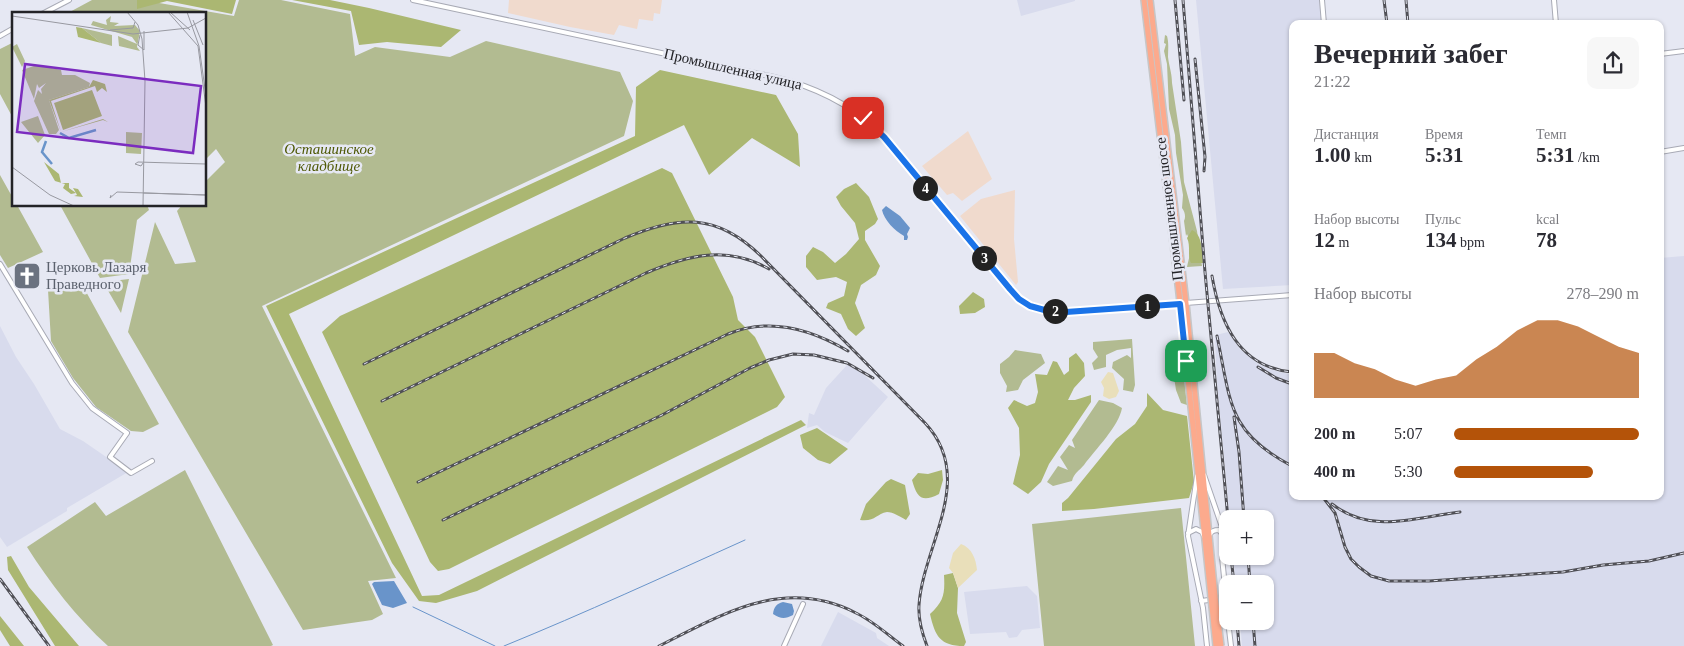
<!DOCTYPE html>
<html lang="ru">
<head>
<meta charset="utf-8">
<style>
  :root { --surface:#fff; --page:#f7f7f7; --text:#2b2b33; --muted:#7c7c81; --accent:#b45309 }
  body { margin:0; font-family:"Times New Roman",serif; background:var(--page); color:var(--text); height:100vh; display:flex; flex-direction:column; font-size:19px; white-space:nowrap }
  * { box-sizing:border-box; margin:0 }
  p { font-size:16px; color:var(--muted) }
  .icon { flex:none; width:28px; height:28px; fill:none; stroke:currentColor; stroke-width:2; stroke-linecap:round; stroke-linejoin:round }
  .map { position:relative; flex:1; overflow:hidden }
  .panel { position:absolute; left:1289px; top:20px; width:375px; height:480px; display:flex; flex-direction:column; background:var(--surface); border-radius:10px; box-shadow:0 1px 4px #0004 }
  .panel>* { flex:none }
  .buttons { position:absolute; left:1219px; top:510px; display:grid; gap:10px }
  .buttons a { display:grid; place-items:center; width:55px; height:55px; border-radius:10px; background:var(--surface); box-shadow:0 1px 4px #0004; font-size:25px }
  .pin { position:absolute; display:grid; place-items:center; width:42px; height:42px; color:#fff; margin:-21px; border-radius:10px; box-shadow:0 2px 8px #0006 }
  .km { position:absolute; width:25px; height:25px; margin:-12px; border-radius:50%; background:#222; color:#fff; font-size:14px; line-height:25px; text-align:center }
  .round { display:grid; place-items:center; flex:none; width:52px; height:52px; border-radius:10px; background:var(--page) }
  .headline { display:flex; align-items:center; justify-content:space-between; height:85px; padding:0 25px }
  h1 { font-size:28px; font-weight:800; line-height:38px }
  .metrics { display:grid; grid-template-columns:repeat(3,1fr); gap:8px; height:85px; padding:5px 25px }
  .metrics div { display:grid; align-content:center }
  .metrics b { font-size:21px; font-weight:800 }
  .metrics small { font-size:14px; font-weight:400 }
  .metrics p { font-size:14px }
  .chart { height:140px; padding:10px 25px }
  .chart p { display:flex; justify-content:space-between }
  .chart svg { width:100%; height:90px; margin-top:5px; fill:var(--accent); opacity:.7 }
  ul { padding:0 25px; list-style:none; font-size:16px }
  li { display:grid; grid-template-columns:80px 60px 1fr; align-items:center; height:38px }
  li i { height:12px; border-radius:6px; background:var(--accent) }
  .map>svg:first-child { display:block }
  .commercial { fill:#f0dacd }
  .built { fill:#d8dbed }
  .green { fill:#b2bb91 }
  .forest { fill:#abb772 }
  .sand { fill:#e9dfba }
  .water { fill:#6994ca }
  .lines { fill:none; stroke-linecap:round; stroke-linejoin:round }
  .stream { stroke:#6994ca; stroke-width:1 }
  .minor-casing { stroke:#a8aab5; stroke-width:6 }
  .major-casing { stroke:#c6c6c7; stroke-width:8 }
  .minor { stroke:#fff; stroke-width:4 }
  .major { stroke:#fcaa8d; stroke-width:5 }
  .rail-casing { stroke:#505056; stroke-width:3 }
  .rail { stroke:#e6e8f3; stroke-width:1; stroke-dasharray:4; stroke-linecap:butt }
  .major-bridge-casing { stroke:#c6c6c7; stroke-width:8; stroke-linecap:butt }
  .major-bridge { stroke:#fcaa8d; stroke-width:5 }
  .route-casing { stroke:#fff; stroke-width:10 }
  .route { stroke:#1a73e8; stroke-width:6 }
  .labels { text-anchor:middle; dominant-baseline:central; stroke-width:5; stroke-linejoin:round; paint-order:stroke }
  .street-label { font-size:15px; fill:#232327; stroke:#e6e8f3 }
  .park-label { font-size:15px; font-style:italic; fill:#4e5804; stroke:#e6e8f3 }
  .worship-label { font-size:15px; fill:#5b616d; stroke:#e6e8f3; text-anchor:start }
  .inset-river { fill:none; stroke:#6994ca; stroke-width:2.5 }
  .inset-road { fill:none; stroke:#9899a1; stroke-width:1 }
  .view { fill:#7b2cbf; fill-opacity:0.15; stroke:#7b2cbf; stroke-width:2.5 }
  .inset-edge { fill:none; stroke:#232327; stroke-width:2.5 }
</style>
</head>
<body>
<div class="map">
<svg width="1684" height="646" viewBox="0 0 1684 646">
  <rect width="100%" height="100%" fill="#e6e8f3"/>
  <!-- commercial -->
  <path class="commercial" d="M509,0h153l-2,14 -6,-1 -1,8 -14,-2 -2,10 -18,-4 -5,10 -44,-8 -62,-14z
    M968,131l24,48 -30,22 -9,-8 -6,2 -25,-29z
    M1015,190l-1,49 4,43 -2,3 -56,-69 21,-17z"/>
  <!-- built -->
  <path class="built" d="M1017,0h58v1l-54,15z
    M1196,0h123l3,24h-30v261l-69,4z
    M1684,256v390h-442l-2,-25h25v-37h-29l-3,-28h32v-37h-35l-13,-137 -2,-45 1,-2 12,-3 12,17 17,14 12,6 23,6v121h368v-238z
    M0,326l16,31 18,27 26,45 23,12 45,31 -61,36v3l-60,36 -7,-10z
    M847,365l14,7 27,25 -40,46 -23,-11 -8,-7 -10,3 2,-15 5,2 12,-27z
    M1027,586l10,10 3,32 -18,2 -5,7 -8,1 -3,-6 -36,2 -6,-42z
    M838,612l38,21 1,5 12,8h-68z"/>
  <!-- green -->
  <path class="green" d="M92,0h50l92,16 5,-16h42l69,14 5,42 20,-9 75,10 36,-16 134,31 13,29 -9,35 -362,170 134,272 -28,3 15,33 -11,6 -69,10 -175,-298 27,-110 20,42 21,-2 -19,-51 5,-6h23v-23l20,-20 -9,-13 -11,11v-146h-139z
    M1165,35l2,1c2,7 1,14 1,21 1,9 4,16 4,26l9,59 3,40 13,49 5,35 -15,1c3,-14 6,-20 0,-33l-1,2 -2,-15c2,-4 1,-9 -2,-13l1,-13 -7,-42 -1,-18 -6,-26 -2,-45 -3,-13 2,-7 -2,-1z
    M14,42v78l-14,-26v-45z
    M0,175l14,25v5h3l26,47 -35,16 -8,-13z
    M60,205h87l2,5 -12,10 -8,54 -29,4z
    M129,279l-8,34 -18,-31z
    M84,288l75,136 -16,8 -12,-1 -35,-24 -23,-29 -22,-37 -3,-51z
    M1132,339l3,46 -2,7 -10,-2 1,-11 -12,-11 1,-6 14,-7 4,3v-10l-14,2 -11,5v12l-12,3 -2,-7 6,-6 -5,-8v-7z
    M1015,350l26,4 4,9 -22,17 -5,10 -12,2 1,-6 -7,-13v-9l9,-7z
    M1183,369l4,36 -6,-2 -5,-13 -2,-13z
    M1099,400l14,3 9,5c-3,18 -27,42 -38,57 -5,6 -10,8 -12,16l-19,5 -6,-4 11,-16 10,4 -8,-13 9,-12 6,3 -3,-8z
    M185,470l88,175 -2,1h-163c-32,-29 -58,-63 -81,-99l68,-45 11,14z
    M1181,508l14,138h-151l-12,-122z"/>
  <!-- forest -->
  <path class="forest" d="M137,0h99l-4,14 -65,-13 -30,8z
    M292,0h38l39,8 92,22 -20,17 -54,-5 -28,3 -8,-34z
    M660,70l116,25 22,39 2,33 -48,-29 -43,37 -25,-50 -395,189 133,282 17,-1 362,-175 5,5 -329,166 -41,12 -17,-2 -27,-38 -126,-257 369,-170 1,-49z
    M662,168l10,5 61,124 5,23 17,17 30,60 -8,10 -328,162 -11,2 -8,-9 -108,-230 18,-16z
    M856,183l13,14 9,22 -3,5 -10,7v9l15,26 -4,9 -15,10 -6,18 10,25 -9,8 -8,-7 -7,-15 -15,-6 2,-5 16,-7 3,-14 -11,-5 -19,3 -11,-13v-11l7,-9 10,5 12,11 11,-9 13,-15 -4,-16 -14,-17 -5,-9 8,-8z
    M1192,230c11,5 10,22 11,33h-12c-4,-7 0,-17 -4,-25z
    M973,292l11,7 1,8 -10,6 -15,1 -1,-8z
    M1076,353l8,10 1,13 -11,12 -6,12h7l16,-5v7l-42,62 -8,18 -13,12 -15,-10 7,-29 -1,-27 -11,-20 6,-8 13,6 8,-3 3,-11 -3,-18 12,1 6,-14 4,1 7,13 5,-4v-13z
    M1147,393l16,17 24,6 7,66 -5,16 -95,11 -32,2v-8l6,-5 48,-59 19,-15 12,-18z
    M817,428l31,21 -18,15 -12,-4 -15,-12 -3,-13z
    M942,470l1,10 -4,14c-17,9 -22,4 -27,-14l6,-7 10,1z
    M891,479l14,6 5,29 -4,6c-5,-3 -13,-8 -19,-8 -11,2 -12,10 -27,8l6,-16 20,-22z
    M11,556l18,31 50,59h-24l-47,-76 -1,-13z
    M953,573l5,15 -1,25 9,29 -2,4c-24,0 -29,-10 -34,-32 14,-13 15,-20 14,-39z
    M0,616l24,30h-14l-10,-16z"/>
  <!-- sand -->
  <path class="sand" d="M1108,372l5,1 6,18 -3,6 -7,2 -6,-3 1,-8 -3,-6z
    M961,544c11,4 15,15 16,26l-19,18 -5,-15 -4,-5 4,-15z"/>
  <!-- water -->
  <path class="water" d="M886,206l14,10 10,12 -3,6 1,3 -1,3h-3v-4c-9,-5 -20,-16 -22,-26z
    M394,581l13,22 -14,5 -11,-3 -10,-21 2,-2z
    M783,602l9,2 2,7 -1,4c-8,4 -12,4 -20,-1 1,-7 3,-10 10,-12z"/>
  <g class="lines">
    <!-- stream -->
    <path class="stream" d="M413,607l82,39
      M504,646c81,-33 161,-70 241,-106"/>
    <!-- minor casing -->
    <g class="minor-casing">
      <path id="minor" d="M413,0l361,77c38,9 73,25 102,52l134,160c18,19 31,21 56,23l226,-17
        M1322,0l2,24
        M1554,0l2,24
        M42,14l27,-14
        M0,36l14,-8
        M1660,54l24,-3
        M1660,152l24,-4
        M0,264l72,119 20,25 35,25 -17,24 21,16 21,-12
        M1204,475l18,52v30l6,60
        M1197,476l-9,60 15,72 4,38
        M1188,533l8,-4 6,3 2,4
        M1209,535c3,-4 5,-5 10,-5l3,4
        M1201,601l24,-3
        M1228,621l3,25
        M784,646l19,-42"/>
    </g>
    <!-- major casing -->
    <g class="major-casing">
      <path id="major" d="M1144,0l35,293 32,304
        M1150,0l36,303 29,293"/>
    </g>
    <!-- minor -->
    <use href="#minor" class="minor"/>
    <!-- major -->
    <use href="#major" class="major"/>
    <!-- rail casing -->
    <g class="rail-casing">
      <path id="rail" d="M1175,0l9,100
        M1183,0l22,272 23,247
        M1384,0l3,24
        M1406,0l2,24
        M1195,59l10,98 -1,14
        M1212,276c8,47 27,91 80,96
        M1217,336c14,66 10,96 75,130
        M364,364l261,-126c54,-23 92,-25 136,18l164,167c52,55 -2,122 -6,182 -1,14 3,28 8,41
        M1258,367l18,11 16,6
        M382,401l264,-128c42,-18 81,-28 123,-4
        M1234,417l5,35 5,67
        M418,482l310,-148c41,-17 83,-5 120,17
        M1322,496l13,17 10,34 6,12 8,8 12,9 18,5h40l134,-9 40,-7 46,-4 35,-8
        M1332,504c40,31 83,13 128,8
        M443,520l219,-105 88,-47 19,-8 24,-6 21,1 33,8 26,15
        M1231,556l3,28
        M1248,556l2,28
        M0,579l49,67
        M1237,621l2,25
        M1253,621l2,25
        M659,646c64,-32 125,-70 197,-33 17,8 32,22 47,33"/>
    </g>
    <!-- rail -->
    <use href="#rail" class="rail"/>
    <!-- major-bridge casing -->
    <g class="major-bridge-casing">
      <path id="major-bridge" d="M1215,596l6,50
        M1211,597l5,49"/>
    </g>
    <!-- major-bridge -->
    <use href="#major-bridge" class="major-bridge"/>
  </g>
  <g class="lines">
    <!-- route casing -->
    <g class="route-casing">
      <path id="route" d="M863,118l21,19 126,152 9,10 11,7 18,5 18,1 114,-8 6,57"/>
    </g>
    <!-- route -->
    <use href="#route" class="route"/>
  </g>
  <!-- icons -->
  <defs>
    <g id="church-square" transform="scale(1.4375)"><rect x="-9" y="-9" width="18" height="18" rx="4" fill="#6b7280" stroke="#e6e8f3"/><path d="M-1.2-6h2.4v3.5h3.3v2.4h-3.3V6h-2.4V-.1h-3.3v-2.4h3.3Z" fill="#fff"/></g>
  </defs>
  <g fill-rule="evenodd">
    <use href="#church-square" x="27" y="276"/>
  </g>
  <g class="labels">
    <!-- street labels -->
    <g class="street-label">
      <text transform="translate(733 69) rotate(13)">Промышленная улица</text>
      <text transform="translate(1169 209) rotate(-97)">Промышленное шоссе</text>
    </g>
    <!-- park labels -->
    <g class="park-label">
      <text x="329" y="149">Осташинское<tspan x="329" dy="17">кладбище</tspan></text>
    </g>
    <!-- worship labels -->
    <g class="worship-label">
      <text x="46" y="267">Церковь Лазаря<tspan x="46" dy="17">Праведного</tspan></text>
    </g>
  </g>
  <!-- overview -->
  <g transform="translate(12 12)">
    <rect width="194" height="194" fill="#e6e8f3"/>
    <path d="M99,4l-1,6 9,1 -5,3 21,-1 5,6 -3,16 3,4 -21,-5 -1,-10 19,8 -5,-7 -41,-12 2,-4 14,4 -1,-5zM70,16l30,7v11l-11,-3zM5,32l8,17 -3,6 -10,-20zM25,53l24,5 1,5h13l15,8 -1,4 -40,13 10,30 -3,4h-7l-15,-33 4,-11 4,4 -1,-5 5,-6 -7,5 -2,-4 -3,15 -12,-29zM26,104l7,19 -7,8 -17,-21zM114,120l16,1 -1,21 -15,-1z" fill="#b2bb91"/>
    <path d="M64,15l6,1 19,15 -23,-6zM81,68l12,4 2,8 -5,-4 -5,4 -2,-6 -44,15 10,31 42,-13 5,3 -5,-2 -42,12 -12,-32 40,-13zM80,78l10,26 -39,14 -9,-27zM32,150l15,12 2,9h8v5l7,5 -3,-5 5,1 5,8 -9,-1 3,-1 -1,-2 -5,1 -8,-6 2,-4 -10,-3z" fill="#abb772"/>
    <path class="inset-river" d="M48,121l9,5 27,-8M34,129l-4,11 10,12"/>
    <path class="inset-road" d="M115,0l11,13 4,14 3,42 -2,125M156,0l30,34 8,61M158,0l20,18M175,0l12,34 7,50M0,4l121,18 55,-6 18,-10M181,8l10,25M98,18l23,-2 2,-6M128,23l-2,10 6,5v-19M131,151l-2,3 -6,-2 3,-2 68,2M0,155l38,28 24,11M131,181l63,2M99,183l-1,3 7,-6 89,3"/>
    <path class="view" d="M13,52l176,22 -8,67 -176,-21z"/>
    <rect width="194" height="194" class="inset-edge"/>
  </g>
</svg>
<div class="buttons">
<a>+</a>
<a>−</a>
</div>
<div class="pin" style="left:1186px;top:361px;background:#1e9e55"><svg class="icon" aria-label="arrive" viewBox="0 0 24 24"><path d="M6 21V4h12l-3 4 3 4H6"/></svg></div>
<div class="pin" style="left:863px;top:118px;background:#d93025"><svg class="icon" aria-label="check" viewBox="0 0 24 24"><path d="M5 12l5 5 9-10"/></svg></div>
<b class="km" style="left:1147px;top:306px">1</b>
<b class="km" style="left:1055px;top:311px">2</b>
<b class="km" style="left:984px;top:258px">3</b>
<b class="km" style="left:925px;top:188px">4</b>
<section class="panel">
<div class="headline"><div><h1>Вечерний забег</h1><p>21:22</p></div><a class="round"><svg class="icon" aria-label="share" viewBox="0 0 24 24"><path d="M12 15V3M7 8l5-5 5 5M5 13v7h14v-7"/></svg></a></div>
<div class="metrics">
<div><p>Дистанция</p><b>1.00<small> km</small></b></div>
<div><p>Время</p><b>5:31</b></div>
<div><p>Темп</p><b>5:31<small> /km</small></b></div>
</div>
<div class="metrics">
<div><p>Набор высоты</p><b>12<small> m</small></b></div>
<div><p>Пульс</p><b>134<small> bpm</small></b></div>
<div><p>kcal</p><b>78</b></div>
</div>
<div class="chart"><p><span>Набор высоты</span>278–290 m</p>
<svg viewBox="0 0 160 44" preserveAspectRatio="none"><path d="M0 44V22L10 22L20 27L30 30L40 35L50 38L60 35L70 33L80 25L90 19L100 11L110 6L120 6L130 9L140 14L150 19L160 22V44z"/></svg>
</div>
<ul>
<li><b>200 m</b>5:07<i style="width:100%"></i></li>
<li><b>400 m</b>5:30<i style="width:75%"></i></li>
</ul>
</section>
</div>
</body>
</html>
